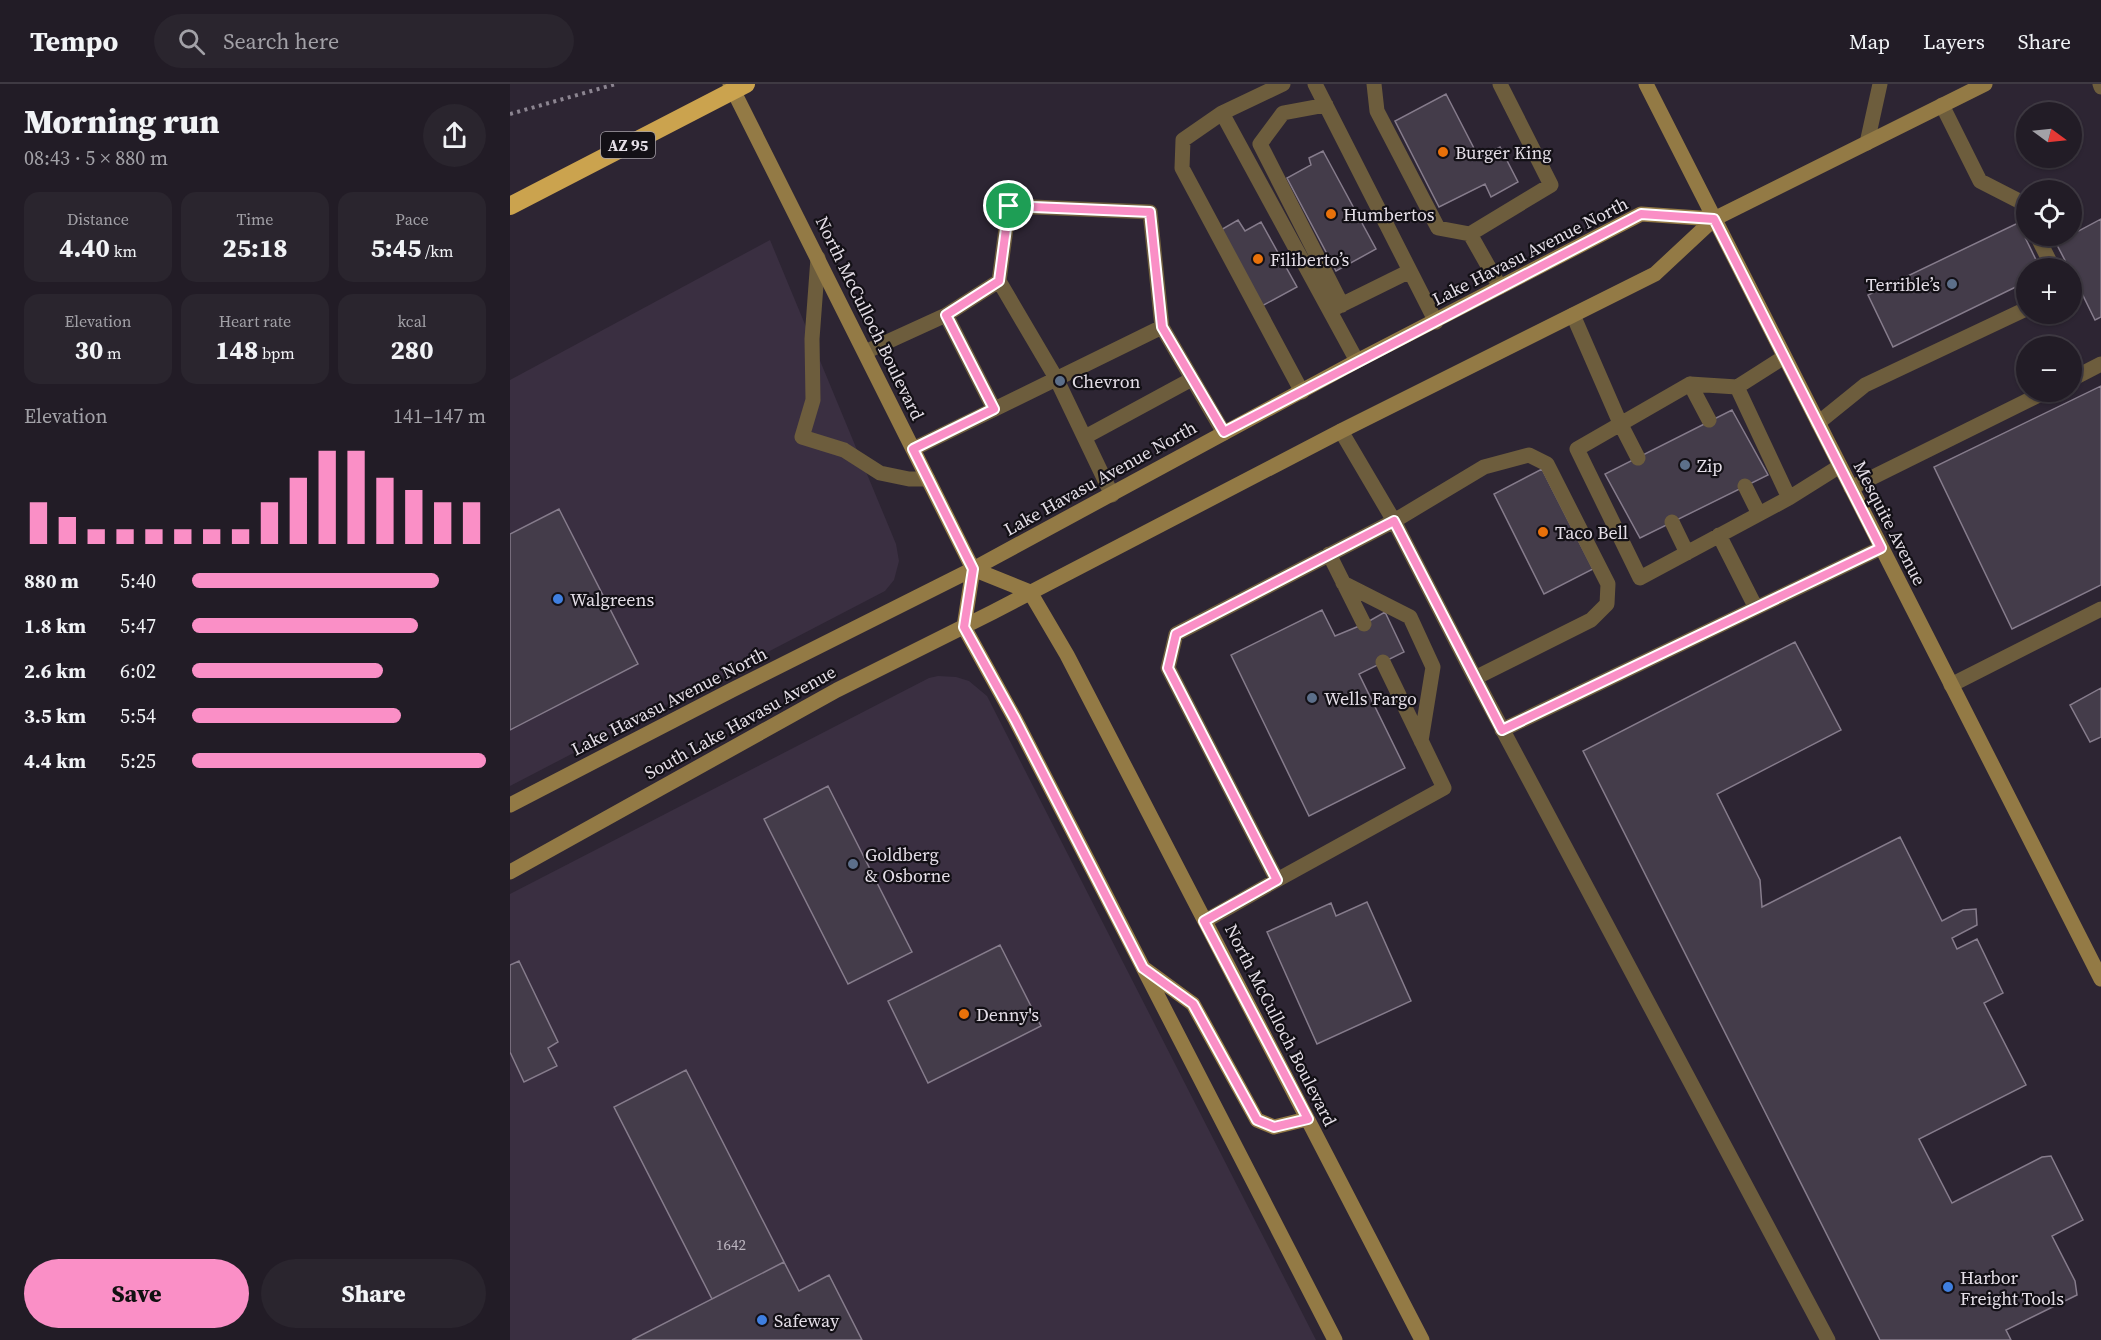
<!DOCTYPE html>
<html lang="en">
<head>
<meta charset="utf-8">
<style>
  :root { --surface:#221c26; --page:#2a252e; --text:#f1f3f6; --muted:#a2a1a7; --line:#3f3a43; --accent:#fa8fc6 }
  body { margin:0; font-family:"Source Serif 4",serif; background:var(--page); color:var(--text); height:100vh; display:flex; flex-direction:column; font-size:22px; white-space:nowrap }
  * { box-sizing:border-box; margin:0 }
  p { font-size:20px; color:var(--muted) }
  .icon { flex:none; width:33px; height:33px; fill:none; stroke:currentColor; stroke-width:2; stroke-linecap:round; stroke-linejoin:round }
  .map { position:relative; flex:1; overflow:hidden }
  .details { display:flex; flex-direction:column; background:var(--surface); width:510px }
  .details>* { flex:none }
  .needle { width:39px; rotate:105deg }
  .buttons { position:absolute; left:1506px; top:18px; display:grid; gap:12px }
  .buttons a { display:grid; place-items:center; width:66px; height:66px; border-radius:50%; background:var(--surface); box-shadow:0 2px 4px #0004,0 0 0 2px var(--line); font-size:30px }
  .pin { position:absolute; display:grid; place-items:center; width:51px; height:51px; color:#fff; margin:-26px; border:3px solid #fff; border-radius:50%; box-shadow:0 2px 6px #0007 }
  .round { display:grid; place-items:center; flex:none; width:63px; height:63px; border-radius:32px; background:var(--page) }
  .overview { display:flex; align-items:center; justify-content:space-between; height:102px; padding:0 24px }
  h1 { font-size:33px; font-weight:800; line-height:45px }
  .stats { display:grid; grid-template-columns:repeat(3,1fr); gap:9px; height:102px; padding:6px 24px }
  .stats div { display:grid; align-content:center; border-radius:15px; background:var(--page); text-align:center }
  .stats b { font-size:26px; font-weight:800 }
  .stats small { font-size:16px; font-weight:400 }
  .stats p { font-size:16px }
  .chart { height:168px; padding:12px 24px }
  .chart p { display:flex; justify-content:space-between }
  .chart svg { width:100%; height:108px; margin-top:6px; stroke:var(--accent); stroke-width:6 }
  .action { display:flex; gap:12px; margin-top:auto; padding:12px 24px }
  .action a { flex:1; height:69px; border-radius:36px; background:var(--accent); color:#111; font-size:24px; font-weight:800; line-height:69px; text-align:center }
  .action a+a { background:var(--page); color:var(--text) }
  ul { padding:0 24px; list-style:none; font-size:20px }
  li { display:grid; grid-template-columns:96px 72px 1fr; align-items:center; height:45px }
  li i { height:15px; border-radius:8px; background:var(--accent) }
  header { display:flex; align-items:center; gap:36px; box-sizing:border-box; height:84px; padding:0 30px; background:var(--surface); border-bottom:2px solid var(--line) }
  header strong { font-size:28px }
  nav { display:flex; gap:33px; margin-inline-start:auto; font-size:21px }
  .search { width:420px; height:54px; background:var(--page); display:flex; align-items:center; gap:15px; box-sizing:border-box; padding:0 21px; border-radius:33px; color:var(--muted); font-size:22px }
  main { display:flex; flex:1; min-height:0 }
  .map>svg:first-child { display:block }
  .built { fill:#3a2f41 }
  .building { fill:#443c4a; stroke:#867c8c; stroke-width:1.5 }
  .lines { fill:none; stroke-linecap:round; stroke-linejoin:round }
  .path { stroke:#8c8591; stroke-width:4; stroke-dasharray:3 4.5; stroke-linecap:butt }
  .lane { stroke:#6d5d3d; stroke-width:15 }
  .secondary { stroke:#937a45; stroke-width:15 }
  .highway { stroke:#cba34e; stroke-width:18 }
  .route-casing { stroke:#fff; stroke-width:12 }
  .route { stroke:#fa8fc6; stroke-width:8 }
  .food-dot { fill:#e8710a; stroke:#131016; stroke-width:2 }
  .service-dot { fill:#5c6f8a; stroke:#131016; stroke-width:2 }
  .shop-dot { fill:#3f7fe0; stroke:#131016; stroke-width:2 }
  .labels { text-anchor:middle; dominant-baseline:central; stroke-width:4.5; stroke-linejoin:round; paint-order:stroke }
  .number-label { font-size:15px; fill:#bcb6c0 }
  .shield { fill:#131016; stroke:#a5a0a8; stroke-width:1.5 }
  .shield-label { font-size:16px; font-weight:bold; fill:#e4dee7 }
  .poi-label { font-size:18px; fill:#e4dee7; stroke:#131016; text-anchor:start }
  .street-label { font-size:18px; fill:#e4dee7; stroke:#131016 }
</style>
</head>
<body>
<header>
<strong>Tempo</strong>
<div class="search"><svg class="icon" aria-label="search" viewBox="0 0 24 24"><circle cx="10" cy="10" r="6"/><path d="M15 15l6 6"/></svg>Search here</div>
<nav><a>Map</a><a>Layers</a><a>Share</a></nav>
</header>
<main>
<section class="details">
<div class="overview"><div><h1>Morning run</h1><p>08:43 · 5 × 880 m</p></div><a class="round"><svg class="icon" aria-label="share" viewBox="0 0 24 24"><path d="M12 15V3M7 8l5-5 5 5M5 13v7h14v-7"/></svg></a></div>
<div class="stats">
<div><p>Distance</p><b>4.40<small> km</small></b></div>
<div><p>Time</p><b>25:18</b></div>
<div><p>Pace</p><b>5:45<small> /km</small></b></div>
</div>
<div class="stats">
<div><p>Elevation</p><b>30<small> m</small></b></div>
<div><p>Heart rate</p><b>148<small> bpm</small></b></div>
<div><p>kcal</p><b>280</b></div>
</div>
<div class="chart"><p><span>Elevation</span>141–147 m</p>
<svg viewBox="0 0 160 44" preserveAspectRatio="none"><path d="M5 44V27M15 44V33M25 44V38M35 44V38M45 44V38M55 44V38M65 44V38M75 44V38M85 44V27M95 44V17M105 44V6M115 44V6M125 44V17M135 44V22M145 44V27M155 44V27"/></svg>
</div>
<ul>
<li><b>880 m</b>5:40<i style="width:84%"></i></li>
<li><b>1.8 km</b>5:47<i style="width:77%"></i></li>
<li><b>2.6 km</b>6:02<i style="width:65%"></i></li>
<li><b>3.5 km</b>5:54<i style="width:71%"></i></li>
<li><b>4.4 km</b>5:25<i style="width:100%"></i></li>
</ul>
<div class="action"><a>Save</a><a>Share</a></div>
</section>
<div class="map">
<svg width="1591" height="1256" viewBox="0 0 1591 1256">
  <rect width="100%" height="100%" fill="#2d2533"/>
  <!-- built -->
  <path class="built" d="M260,156l126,304 3,17 -5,19 -9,11 -375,195v-406z
    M428,592l18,1 13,4 18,15 329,644h-806v-446l419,-216z"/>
  <!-- building -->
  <path class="building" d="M936,10l33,64 21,-11 18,35 -27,15 -6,-13 -46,23 -44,-86z
    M813,67l53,98 -40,22 -49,-93 24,-13 -2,-7z
    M1591,135v98l-6,3 -23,-47v-5h-3l-13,-25z
    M728,136l7,11 16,-9 36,65 -37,20 -41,-76z
    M1508,139l22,45h-14v14l-133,65 -25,-52z
    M1591,302v199l-89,44 -78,-162z
    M1222,326l36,65 -128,63 -35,-64z
    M1032,385l51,100 -49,25 -50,-100z
    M49,425l79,155 -128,66v-196z
    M812,526l13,26 29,-12 21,-12 19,40 -45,22 46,94 -96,48 -78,-161z
    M1285,558l46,88 -124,64 43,86 2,27 138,-70 42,84 21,-11 13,-1 1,16 -25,13 5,11 20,-10 26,54 -19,10 42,82 -107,54 33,64 90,-46 9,-1 32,64 -31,16 23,45 2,14 -71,35 5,10h-131l-297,-589z
    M1591,604v49l-11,5 -20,-37z
    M318,702l84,166 -64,32 -84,-165z
    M857,818l44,99 -94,43 -50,-112 64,-29 5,13z
    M490,861l41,81 -113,57 -40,-82z
    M9,877l39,81 -10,6 9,18 -33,16 -14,-30v-87z
    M176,986l98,192 -72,37 -98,-192z
    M274,1178l15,29 30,-16 33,65h-230z"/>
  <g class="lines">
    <!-- path -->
    <path class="path" d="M0,30l106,-30"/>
    <!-- lane -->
    <path class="lane" d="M773,0l-61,29 -39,27 -1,28 120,224
      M805,0l121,238
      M864,0l3,27 61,117 32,6
      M990,0l51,101 -81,49 30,53
      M1590,0l1,3
      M816,21l-43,8 -23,31 82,161
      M1432,21l38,76 41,21 5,12
      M712,29l135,248
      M1357,59l13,-59
      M1527,152l16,32
      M308,174l-6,81 1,61 -11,37 42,13 36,23 29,6h19
      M489,197l57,97 56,117
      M825,224l75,-37
      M436,231l48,94
      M1063,231l47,108 18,35
      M355,268l81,-37 53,-34 10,-75 141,6 12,115 62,106
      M1274,273l-47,30 52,111 51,-32
      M1562,295l29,-15
      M1180,300l19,36
      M1227,303l-47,-3 -113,65 63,129 149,-80
      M1308,339l47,-38 161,-76
      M831,347l53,90 81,157 353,662
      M575,353l107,-58
      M403,365l249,-122
      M1235,402l14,28
      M1341,404l194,-96
      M1162,438l15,31
      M1209,451l37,73
      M819,470l35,70
      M833,499l67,34 23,50 -12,74
      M1441,601l150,-76
      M992,646l379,-182
      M767,796l167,-92 -61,-126
      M695,837l72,-41 -109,-212 8,-34 218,-113 90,-54 45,-12 18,9 61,120 -1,20 -16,16 -116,58"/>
    <!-- secondary -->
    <path class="secondary" d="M220,0l243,485 -9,58 51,92 320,621
      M1136,0l455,895
      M463,485l57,23 37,63 355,685
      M0,721l222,-115 241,-121 384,-208 284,-147 73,5
      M0,788l327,-182 156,-78 348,-181 314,-157 59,-55 271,-135
      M635,885l48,35 64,116 17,7 33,-8"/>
    <!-- highway -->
    <path class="highway" d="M0,122l236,-122"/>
  </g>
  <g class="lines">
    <!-- route casing -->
    <g class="route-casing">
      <path id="route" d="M499,122l141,6 12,115 62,105 417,-218 73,5 167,329 -379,182 -108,-209 -218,113 -8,34 109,212 -73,41 104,198 -34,8 -17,-7 -64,-116 -50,-36 -128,-249 -51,-92 9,-58 -60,-120 81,-40 -48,-94 53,-34z"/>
    </g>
    <!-- route -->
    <use href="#route" class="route"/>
  </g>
  <!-- markers -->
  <g class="food-dot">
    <circle cx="933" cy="68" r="6"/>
    <circle cx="821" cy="130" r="6"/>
    <circle cx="748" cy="175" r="6"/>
    <circle cx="1033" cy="448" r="6"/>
    <circle cx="454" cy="930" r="6"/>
  </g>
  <g class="service-dot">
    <circle cx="1442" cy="200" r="6"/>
    <circle cx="550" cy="297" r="6"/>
    <circle cx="1175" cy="381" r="6"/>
    <circle cx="802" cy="614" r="6"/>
    <circle cx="343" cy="780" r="6"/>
  </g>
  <g class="shop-dot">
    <circle cx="48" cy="515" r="6"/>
    <circle cx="1438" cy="1203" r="6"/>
    <circle cx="252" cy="1236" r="6"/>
  </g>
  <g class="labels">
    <!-- number labels -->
    <g class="number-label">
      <text x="221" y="1160">1642</text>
    </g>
    <!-- shield labels -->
    <rect class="shield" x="91" y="48" width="54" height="26" rx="4.5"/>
    <g class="shield-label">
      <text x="118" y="61">AZ 95</text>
    </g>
    <!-- poi labels -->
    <g class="poi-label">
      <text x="945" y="68">Burger King</text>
      <text x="833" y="130">Humbertos</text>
      <text x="760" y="175">Filiberto’s</text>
      <text x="1430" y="200" text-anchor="end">Terrible’s</text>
      <text x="562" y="297">Chevron</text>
      <text x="1187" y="381">Zip</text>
      <text x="1045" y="448">Taco Bell</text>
      <text x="60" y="515">Walgreens</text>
      <text x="814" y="614">Wells Fargo</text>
      <text x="355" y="770">Goldberg<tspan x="355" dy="21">&amp; Osborne</tspan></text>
      <text x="466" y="930">Denny's</text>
      <text x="1450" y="1193">Harbor<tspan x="1450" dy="21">Freight Tools</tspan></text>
      <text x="264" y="1236">Safeway</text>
    </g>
    <!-- street labels -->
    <g class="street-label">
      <text transform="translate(1020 167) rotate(-27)">Lake Havasu Avenue North</text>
      <text transform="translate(360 234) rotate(64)">North McCulloch Boulevard</text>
      <text transform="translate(590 394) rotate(-29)">Lake Havasu Avenue North</text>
      <text transform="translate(1380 439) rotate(63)">Mesquite Avenue</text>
      <text transform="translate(159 617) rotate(-27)">Lake Havasu Avenue North</text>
      <text transform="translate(230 638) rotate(-29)">South Lake Havasu Avenue</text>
      <text transform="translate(771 941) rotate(63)">North McCulloch Boulevard</text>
    </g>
  </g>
</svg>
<div class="buttons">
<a><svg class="needle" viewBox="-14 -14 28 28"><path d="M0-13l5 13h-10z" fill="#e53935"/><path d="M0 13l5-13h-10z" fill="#a2a1a7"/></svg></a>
<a><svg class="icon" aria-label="locate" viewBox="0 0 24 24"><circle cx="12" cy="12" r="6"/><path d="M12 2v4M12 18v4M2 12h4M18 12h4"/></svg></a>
<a>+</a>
<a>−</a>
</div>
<div class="pin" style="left:499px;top:122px;background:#1e9e55"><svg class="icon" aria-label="arrive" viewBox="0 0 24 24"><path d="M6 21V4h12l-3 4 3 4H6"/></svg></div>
</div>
</main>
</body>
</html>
